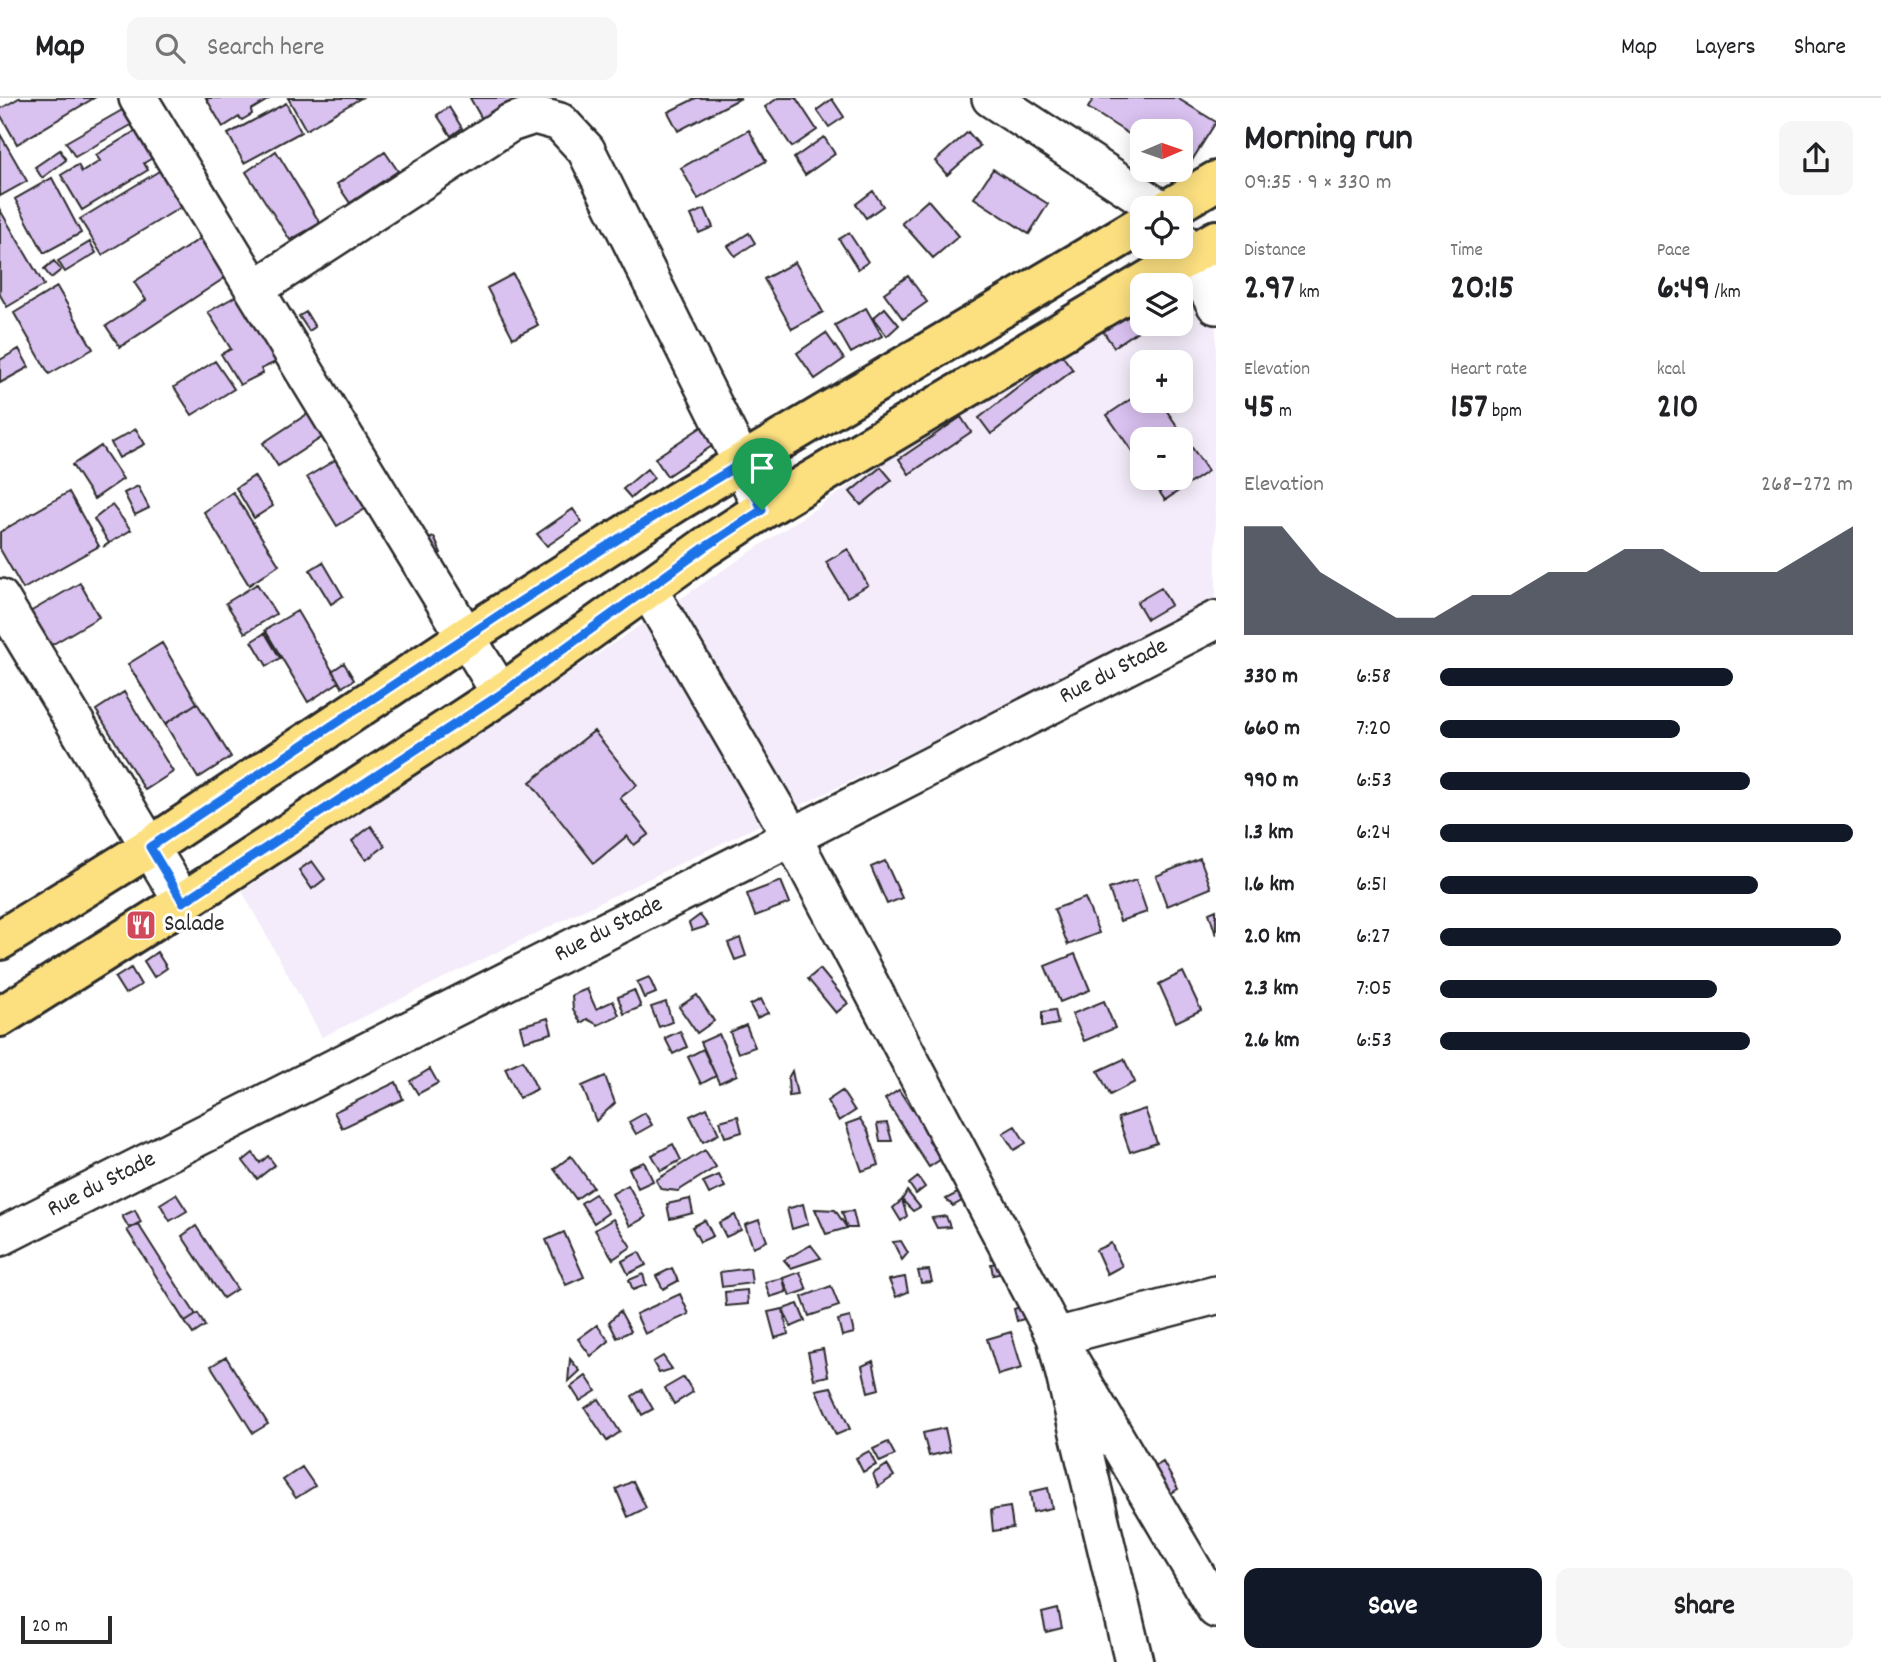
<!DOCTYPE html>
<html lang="en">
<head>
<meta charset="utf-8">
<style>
  :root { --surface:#fff; --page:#f6f6f6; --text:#202124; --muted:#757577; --line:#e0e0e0; --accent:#111827 }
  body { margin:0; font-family:Dekko,sans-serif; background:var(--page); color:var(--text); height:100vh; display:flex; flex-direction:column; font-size:26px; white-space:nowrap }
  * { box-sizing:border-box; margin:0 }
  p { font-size:23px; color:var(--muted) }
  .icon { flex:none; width:38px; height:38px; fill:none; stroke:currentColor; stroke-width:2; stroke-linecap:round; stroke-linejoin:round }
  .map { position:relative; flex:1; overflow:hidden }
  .sheet { display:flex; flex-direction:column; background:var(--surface); width:665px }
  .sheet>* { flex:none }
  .needle { width:46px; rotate:88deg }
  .tools { position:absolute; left:1130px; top:21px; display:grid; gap:14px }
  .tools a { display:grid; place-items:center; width:63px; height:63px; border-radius:14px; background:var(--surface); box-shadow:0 4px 18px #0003; font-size:35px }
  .scale { position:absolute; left:21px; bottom:18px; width:91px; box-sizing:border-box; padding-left:7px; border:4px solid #2b2b2b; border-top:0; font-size:19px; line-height:24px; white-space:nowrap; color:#2b2b2b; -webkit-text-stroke:5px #fff; paint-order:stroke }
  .pin { position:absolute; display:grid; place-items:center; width:60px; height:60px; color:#fff; margin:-72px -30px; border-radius:50% 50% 50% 0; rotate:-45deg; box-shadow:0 0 7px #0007 }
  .pin .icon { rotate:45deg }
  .round { display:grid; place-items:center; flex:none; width:74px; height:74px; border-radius:14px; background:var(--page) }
  .summary { display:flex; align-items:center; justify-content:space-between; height:119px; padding:0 28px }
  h1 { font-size:38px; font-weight:700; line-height:52px }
  .stats { display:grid; grid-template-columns:repeat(3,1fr); gap:10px; height:119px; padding:7px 28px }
  .stats div { display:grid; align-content:center }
  .stats b { font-size:35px; font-weight:700 }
  .stats small { font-size:19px; font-weight:400 }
  .stats p { font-size:19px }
  .chart { height:196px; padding:14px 28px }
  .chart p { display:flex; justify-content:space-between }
  .chart svg { width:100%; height:126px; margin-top:7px; fill:var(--accent); opacity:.7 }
  .button { display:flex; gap:14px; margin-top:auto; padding:14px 28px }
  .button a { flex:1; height:80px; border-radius:14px; background:var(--accent); color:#fff; font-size:28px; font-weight:700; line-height:80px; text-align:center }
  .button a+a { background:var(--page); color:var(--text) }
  ul { padding:0 28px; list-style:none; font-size:23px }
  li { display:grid; grid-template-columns:112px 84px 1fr; align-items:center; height:52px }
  li i { height:18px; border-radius:9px; background:var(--accent) }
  header { display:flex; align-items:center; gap:42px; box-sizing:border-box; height:98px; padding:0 35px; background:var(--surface); border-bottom:2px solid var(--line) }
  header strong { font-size:33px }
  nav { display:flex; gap:38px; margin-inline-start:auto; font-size:24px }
  .search { width:490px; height:63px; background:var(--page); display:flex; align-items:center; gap:18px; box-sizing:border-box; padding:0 24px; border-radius:14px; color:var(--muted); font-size:26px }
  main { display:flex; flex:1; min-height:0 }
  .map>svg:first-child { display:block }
  .built { fill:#f4ecfa; fill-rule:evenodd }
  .building { fill:#d9c1f0; stroke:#2b2b2b; stroke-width:2 }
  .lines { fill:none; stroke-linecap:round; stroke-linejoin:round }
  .street-casing { stroke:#2b2b2b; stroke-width:42 }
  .primary-casing { stroke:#2b2b2b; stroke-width:44 }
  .street { stroke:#fff; stroke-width:37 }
  .primary { stroke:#fce080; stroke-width:38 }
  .route-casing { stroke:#fff; stroke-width:14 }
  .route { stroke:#1a73e8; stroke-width:9 }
  .labels { text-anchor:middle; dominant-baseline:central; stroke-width:6; stroke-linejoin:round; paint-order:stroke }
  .street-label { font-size:24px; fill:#2b2b2b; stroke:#fff }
  .poi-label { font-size:24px; fill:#2b2b2b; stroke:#fff; text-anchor:start }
</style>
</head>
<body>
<header>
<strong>Map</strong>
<div class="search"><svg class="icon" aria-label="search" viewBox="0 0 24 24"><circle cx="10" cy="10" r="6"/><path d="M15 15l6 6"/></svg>Search here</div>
<nav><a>Map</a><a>Layers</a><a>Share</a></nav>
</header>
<main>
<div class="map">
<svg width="1216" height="1564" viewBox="0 0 1216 1564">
  <rect width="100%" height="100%" fill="#fff"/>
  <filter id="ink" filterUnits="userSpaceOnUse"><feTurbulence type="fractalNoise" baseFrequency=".0143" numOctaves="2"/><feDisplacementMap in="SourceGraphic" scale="14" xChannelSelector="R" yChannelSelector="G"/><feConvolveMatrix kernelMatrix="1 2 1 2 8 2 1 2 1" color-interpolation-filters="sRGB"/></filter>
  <g filter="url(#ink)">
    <!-- built -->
    <path class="built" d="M1216,143v363l-894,433 -80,-146 901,-601v34h38v-39h-31zM1143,264h38v39h-38zM1143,341h38v39h-38z"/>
    <!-- building -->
    <path class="building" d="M19,0h75l-77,46 -17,-30v-5z
      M206,0h65l-20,12 1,4 -10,6 -3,-3 -16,10z
      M288,0h73l-55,32z
      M470,0h46l-34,21z
      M696,0h45l-63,33 -10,-19z
      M778,0h18l21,32 -25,17 -27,-40z
      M1094,0h83l39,24 -30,48 -5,-3v-36h-38v12l-55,-35z
      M832,1l12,18 -15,10 -12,-17z
      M286,5l15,29 -57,31 -16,-29z
      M131,7l9,15 -65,37 -9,-15z
      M449,9l13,21 -11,8 -14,-21z
      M147,26l16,28 -19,11 4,7 -66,40 -21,-35 17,-10 4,7 18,-11 -4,-6z
      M749,32l17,31 -68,38 -17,-31z
      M968,34l12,14 -33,29 -12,-14z
      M0,36l27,47 -27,15z
      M824,39l11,17 -30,21 -11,-17z
      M60,52l6,10 -24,18 -7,-11z
      M276,53l44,72 -30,17 -44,-68z
      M385,54l13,19 -48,32 -13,-19z
      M174,64l22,36 -94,57 -22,-36z
      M993,71l55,35 -19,30 -55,-36z
      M52,80l29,55 -37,20 -29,-54z
      M873,93l10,15 -17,12 -10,-14z
      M928,102l31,36 -26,22 -31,-35z
      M705,111l8,18 -14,6 -8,-18z
      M0,112l44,75 -37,22 -7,-12z
      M749,135l6,10 -20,13 -7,-10z
      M849,135l19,29 -10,7 -19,-30z
      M201,140l25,39 -106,70 -14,-21 40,-26 -12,-18z
      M90,144l6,11 -31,19 -7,-11z
      M54,163l7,9 -10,8 -7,-9z
      M795,164l28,50 -31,17 -28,-50z
      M513,176l25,51 -25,13 -26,-50z
      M908,178l19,26 -24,17 -19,-26z
      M57,189l36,62 -44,25 -35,-61z
      M243,194l39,67 -21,10 2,4 -23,12 -19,-31 10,-5 -23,-37z
      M1143,198v28h5l-34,23 -14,-20z
      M866,210l16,28 -31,17 -16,-28z
      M885,210l14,17 -12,11 -14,-18z
      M306,214l9,15 -6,4 -10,-15z
      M826,235l18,26 -29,20 -18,-26z
      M19,251l10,18 -29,16v-23z
      M1061,256l12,16 -82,64 -12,-16z
      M215,263l19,28 -42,26 -18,-28z
      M1143,293v10h17l48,70 -43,29 -15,-22h31v-39h-38v28l-36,-52z
      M312,313l15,23 -49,32 -15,-23z
      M961,319l10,15 -62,42 -10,-15z
      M703,328l12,18 -48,32 -12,-18z
      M136,331l9,15 -26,14 -8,-15z
      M101,348l22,33 -29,20 -22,-34z
      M340,359l30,49 -33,20 -30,-49z
      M881,369l11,13 -31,25 -11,-13z
      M647,371l7,9 -23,20 -8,-9z
      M254,378l19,30 -19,12 -18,-30z
      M138,388l11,22 -14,7 -11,-22z
      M69,394l30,54 -76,43 -23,-40v-17z
      M233,394l46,73 -30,20 -45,-73z
      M112,407l19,25 -28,17 6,-4 -15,-24z
      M573,411l9,13 -35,24 -10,-12z
      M434,439l7,16 -6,3 -7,-17z
      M848,451l20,36 -21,12 -21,-35z
      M323,464l20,34 -12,8 -21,-34z
      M80,485l19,34 -56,33 -20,-34z
      M257,486l19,30 -31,19 -19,-30z
      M1161,490l10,17 -24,14 -10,-17z
      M297,513l42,71 -31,20 -43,-72z
      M265,535l15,25 -13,8 -15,-25z
      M162,545l35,60 -32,21 -37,-60z
      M344,565l10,17 -12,7 -10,-16z
      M124,594l49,80 -28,18 -49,-80z
      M197,605l34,54 -33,21 -33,-54z
      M594,633l43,54 -17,13 29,36 -15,11 -7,-9 -33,27 -64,-81z
      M371,728l14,20 -19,14 -14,-19z
      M1200,760l11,30 -44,18 -11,-30z
      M312,763l13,18 -13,10 -13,-19z
      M885,763l17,37 -15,6 -16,-37z
      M1136,782l11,32 -27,9 -11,-32z
      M781,783l9,22 -35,13 -8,-22z
      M1085,800l14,35 -31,12 -14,-36z
      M1216,812v25l-7,-22z
      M700,817l8,11 -16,5 -3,-8z
      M740,840l6,18 -11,4 -7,-17z
      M157,854l10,16 -13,9 -10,-16z
      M1075,856l15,36 -30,12 -15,-36z
      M131,870l10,17 -16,9 -10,-16z
      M820,871l28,34 -12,10 -28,-34z
      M1183,874l18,38 -25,12 -17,-38z
      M649,879l7,16 -12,5 -7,-16z
      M587,891l9,20 17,-8 6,14 -21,10 -11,-6 -6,4 -8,-14 -1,-14z
      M634,892l7,17 -17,7 -6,-17z
      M697,897l17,26 -17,12 -18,-26z
      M761,901l7,14 -11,5 -7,-13z
      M1104,903l11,27 -31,13 -12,-27z
      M666,904l6,20 -13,5 -8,-20z
      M1055,912l3,14 -16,3v-15z
      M548,920l4,15 -28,8 -4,-15z
      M746,927l9,22 -17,6 -8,-21z
      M680,933l7,16 -14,7 -8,-16z
      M719,936l18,41 -18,8 -18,-41z
      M703,951l13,27 -15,8 -13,-27z
      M1124,961l11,23 -25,13 -12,-24z
      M523,962l14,29 -18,9 -14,-30z
      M430,971l8,14 -20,11 -8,-13z
      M792,973l5,24 -8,1 -1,-18z
      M605,978l10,27 -19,18 -14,-35z
      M396,984l7,17 -61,29 -8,-16z
      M899,992l13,20 12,-7 18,29 -13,9 5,8 11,-7 7,10 -23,15 -44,-68z
      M842,993l13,20 -16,10 -12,-20z
      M707,1010l12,26 -16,8 -13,-26z
      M1145,1011l12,34 -27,9 -12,-34z
      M645,1015l7,12 -16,9 -7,-12z
      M738,1018l4,16 -17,5 -5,-16z
      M860,1021l8,12 11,34 -17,6 -16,-47z
      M887,1025l5,18h-12l-3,-17z
      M1015,1028l11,17 -12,7 -11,-17z
      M673,1046l8,16 -20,11 -9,-16z
      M705,1052l11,17 -38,24 -17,-2 -5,-9z
      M253,1055l7,10 8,-7 7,9 -18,14 -14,-18z
      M571,1058l22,31 -17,12 -22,-30z
      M644,1064l9,19 -15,7 -9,-20z
      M719,1077l6,12 -16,7 -6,-12z
      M918,1079l7,10 -9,7 -7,-10z
      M628,1087l18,32 -16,9 -18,-32z
      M907,1093l13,16 -7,4 -11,-11z
      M961,1093l4,8 -12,7 -7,-7z
      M176,1096l11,17 -17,10 -10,-17z
      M595,1096l13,19 -14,10 -13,-20z
      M690,1101l3,14 -23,6 -3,-15z
      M902,1102l5,16 -6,5 -8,-13z
      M803,1106l5,20 -16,5 -5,-20z
      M815,1111l20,1 12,18 -21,6z
      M135,1112l6,12 -12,6 -7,-12z
      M853,1113l4,17h-10l-5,-16z
      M735,1117l6,15 -15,7 -7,-14z
      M946,1118l4,11 -13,1 -5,-10z
      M613,1121l18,28 -18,12 -18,-29z
      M705,1122l8,16 -13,6 -8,-15z
      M759,1122l8,21 -14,6 -8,-22z
      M138,1126l58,91 -11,7 -58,-92z
      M196,1128l41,63 -14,9 -41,-62z
      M564,1134l20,45 -18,8 -20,-45z
      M901,1143l7,12 -6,7 -9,-18z
      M1111,1145l11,23 -15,8 -11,-24z
      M811,1147l10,13 -30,10 -7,-8z
      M639,1154l7,13 -18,9 -6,-13z
      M1008,1163l1,11 -16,3 -2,-11z
      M672,1170l6,13 -15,8 -7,-13z
      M750,1170l2,15 -30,4 -2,-15z
      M929,1172l3,12 -11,1 -3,-12z
      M800,1174l7,18 -17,6 -7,-18z
      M643,1176l3,11 -13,5 -4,-10z
      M905,1179l3,15 -12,5 -7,-17z
      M783,1180l3,14 -16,5 -5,-15z
      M831,1188l8,20 -30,10 -7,-19z
      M747,1192l1,14 -22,2 -1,-14z
      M680,1196l9,20 -44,20 -9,-20z
      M798,1206l7,17 -14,6 -8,-18z
      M1030,1206l4,12 -17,5 -3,-12z
      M783,1211l5,25 -13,4 -7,-26z
      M620,1213l11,20 -14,7 -8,-16z
      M198,1216l7,12 -12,8 -8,-12z
      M850,1219l4,16 -12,3 -4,-16z
      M597,1227l12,16 -18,15 -13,-17z
      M1011,1234l11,36 -24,7 -11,-36z
      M823,1251l5,27 -14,3 -6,-27z
      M663,1258l9,13 -13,4 -6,-11z
      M226,1259l42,67 -15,9 -42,-67z
      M570,1261l10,12 -12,11z
      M873,1263l6,28 -11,3 -6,-26z
      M586,1278l10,15 -16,10 -9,-14z
      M684,1279l9,15 -19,12 -9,-16z
      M831,1289l19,42 -14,6 -20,-45z
      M642,1292l11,19 -11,6 -10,-19z
      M599,1301l21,33 -13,9 -22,-33z
      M945,1330l5,23 -21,5 -6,-23z
      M888,1344l7,13 -15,7 -7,-13z
      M869,1353l7,14 -13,7 -7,-14z
      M1163,1364l15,27 -18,11 -15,-27z
      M887,1367l7,11 -16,11 -5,-13z
      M302,1369l13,19 -19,12 -13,-18z
      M633,1383l13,27 -18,9 -12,-28z
      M1048,1390l4,20 -19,4 -3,-20z
      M1010,1409l3,21 -20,3 -2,-21z
      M1058,1511l4,19 -16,4 -4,-19z"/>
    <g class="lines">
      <!-- street casing -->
      <g class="street-casing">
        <path id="street" d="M138,0l363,596
          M991,0l168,110
          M1181,143l35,64
          M255,191l255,-166 24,-8 26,7 26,28 156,313 20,47
          M648,491l144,248 264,500 78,325
          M0,500l183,304
          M0,1139l792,-400 424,-217
          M1216,1197l-160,42 160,272"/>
      </g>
      <!-- primary casing -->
      <g class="primary-casing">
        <path id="primary" d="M1170,110l46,-27
          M0,842l150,-93 317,-211 211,-135 465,-277
          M0,919l183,-115 318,-208 203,-146 58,-38 454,-270"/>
      </g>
      <!-- street -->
      <use href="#street" class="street"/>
      <!-- primary -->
      <use href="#primary" class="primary"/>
    </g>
  </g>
  <g class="lines" filter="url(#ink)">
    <!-- route casing -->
    <g class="route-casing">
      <path id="route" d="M742,365l20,47 -58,38 -203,146 -318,208 -33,-55c195,-130 390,-263 592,-384z"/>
    </g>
    <!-- route -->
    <use href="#route" class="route"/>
  </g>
  <!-- icons -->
  <defs>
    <g id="restaurant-square" transform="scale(1.575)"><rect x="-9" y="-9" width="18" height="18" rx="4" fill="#d1495b" stroke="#fff"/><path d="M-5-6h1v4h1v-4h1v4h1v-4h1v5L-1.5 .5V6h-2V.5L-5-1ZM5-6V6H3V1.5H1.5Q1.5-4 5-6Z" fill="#fff"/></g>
  </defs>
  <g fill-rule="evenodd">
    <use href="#restaurant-square" x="141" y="827"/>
  </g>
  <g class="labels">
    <!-- street labels -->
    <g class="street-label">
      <text transform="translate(1114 574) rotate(-27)">Rue du Stade</text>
      <text transform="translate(609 832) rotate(-27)">Rue du Stade</text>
      <text transform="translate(102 1087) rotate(-27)">Rue du Stade</text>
    </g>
    <!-- poi labels -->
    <g class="poi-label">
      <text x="164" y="827">Salade</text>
    </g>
  </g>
</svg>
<div class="tools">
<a><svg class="needle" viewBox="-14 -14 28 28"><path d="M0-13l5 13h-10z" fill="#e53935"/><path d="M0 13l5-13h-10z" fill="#757577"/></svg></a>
<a><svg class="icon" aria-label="locate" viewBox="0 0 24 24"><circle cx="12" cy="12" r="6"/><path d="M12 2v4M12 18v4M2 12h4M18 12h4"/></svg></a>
<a><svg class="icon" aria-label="layers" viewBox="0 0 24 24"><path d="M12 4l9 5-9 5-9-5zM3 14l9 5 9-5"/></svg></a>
<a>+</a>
<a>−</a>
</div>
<div class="scale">20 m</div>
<div class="pin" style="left:762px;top:412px;background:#1e9e55"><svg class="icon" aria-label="arrive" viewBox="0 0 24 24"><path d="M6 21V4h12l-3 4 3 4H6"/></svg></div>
</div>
<section class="sheet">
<div class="summary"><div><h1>Morning run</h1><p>09:35 · 9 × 330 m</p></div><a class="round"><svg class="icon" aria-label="share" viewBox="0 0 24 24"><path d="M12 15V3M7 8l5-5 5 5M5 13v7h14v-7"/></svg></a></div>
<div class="stats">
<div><p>Distance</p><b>2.97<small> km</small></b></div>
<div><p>Time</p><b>20:15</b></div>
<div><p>Pace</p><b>6:49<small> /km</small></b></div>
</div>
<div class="stats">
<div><p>Elevation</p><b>45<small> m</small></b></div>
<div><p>Heart rate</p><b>157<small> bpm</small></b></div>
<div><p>kcal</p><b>210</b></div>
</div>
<div class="chart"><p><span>Elevation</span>268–272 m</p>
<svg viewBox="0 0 160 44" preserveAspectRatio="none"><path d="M0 44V6L10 6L20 22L30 30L40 38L50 38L60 30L70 30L80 22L90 22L100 14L110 14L120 22L130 22L140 22L150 14L160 6V44z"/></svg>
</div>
<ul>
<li><b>330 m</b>6:58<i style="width:71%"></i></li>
<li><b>660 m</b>7:20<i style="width:58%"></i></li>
<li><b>990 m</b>6:53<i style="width:75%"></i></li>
<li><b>1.3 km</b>6:24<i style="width:100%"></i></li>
<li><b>1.6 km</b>6:51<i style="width:77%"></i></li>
<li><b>2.0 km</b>6:27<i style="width:97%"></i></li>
<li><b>2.3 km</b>7:05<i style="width:67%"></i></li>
<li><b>2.6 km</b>6:53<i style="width:75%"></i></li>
</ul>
<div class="button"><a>Save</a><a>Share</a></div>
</section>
</main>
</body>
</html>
